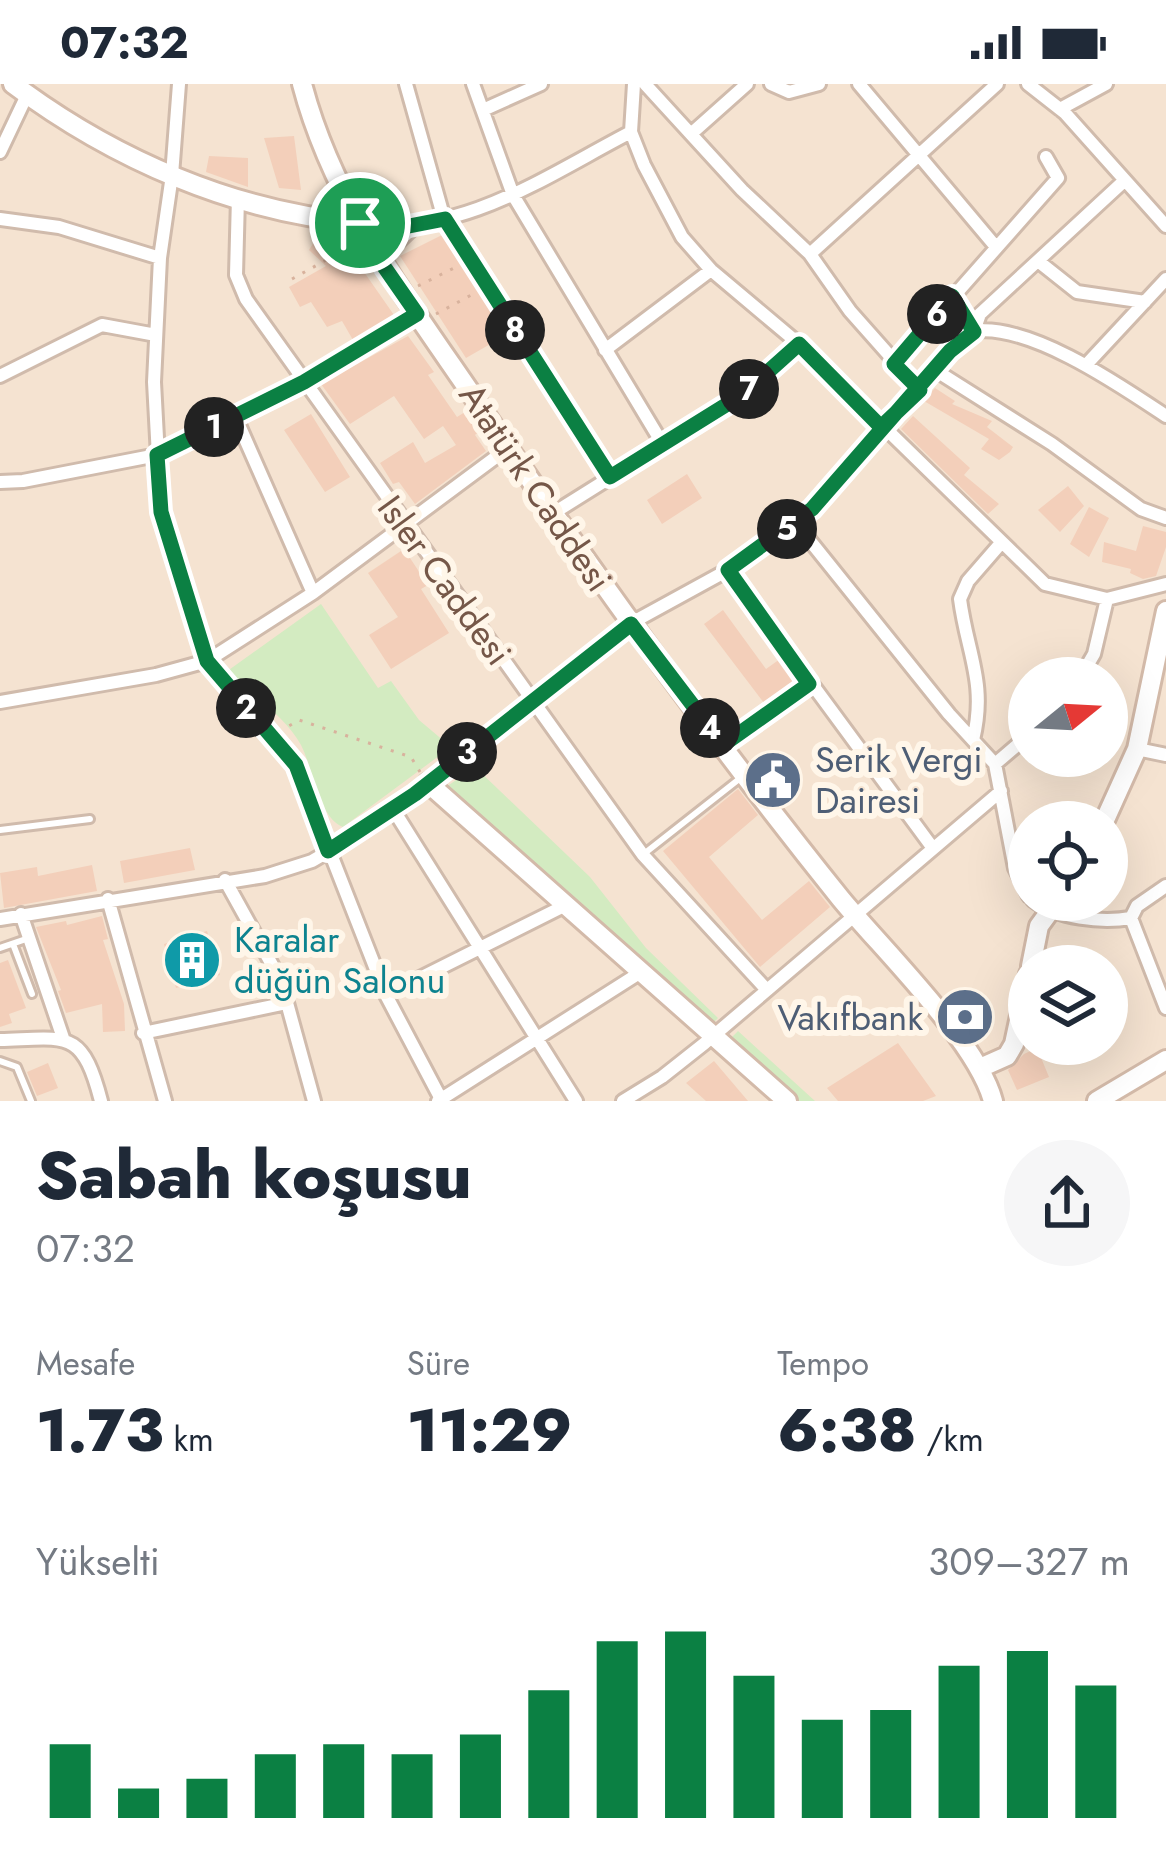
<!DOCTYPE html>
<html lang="tr">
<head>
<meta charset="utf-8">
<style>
  :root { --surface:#fff; --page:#f6f6f7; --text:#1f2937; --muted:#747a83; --accent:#0b8043 }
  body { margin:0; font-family:Jost,sans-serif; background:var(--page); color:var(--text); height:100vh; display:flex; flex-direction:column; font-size:45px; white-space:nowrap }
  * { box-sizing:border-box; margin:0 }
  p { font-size:39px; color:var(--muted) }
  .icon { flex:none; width:66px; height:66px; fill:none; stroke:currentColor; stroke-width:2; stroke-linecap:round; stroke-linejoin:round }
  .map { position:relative; height:1017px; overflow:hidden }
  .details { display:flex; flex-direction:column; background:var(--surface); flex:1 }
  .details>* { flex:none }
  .needle { width:78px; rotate:72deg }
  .controls { position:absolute; left:1008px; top:573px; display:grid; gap:24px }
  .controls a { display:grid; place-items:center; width:120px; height:120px; border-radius:50%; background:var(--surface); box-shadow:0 12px 48px #0002; font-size:60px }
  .pin { position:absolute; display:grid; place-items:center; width:102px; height:102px; color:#fff; margin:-51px; border:6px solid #fff; border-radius:50%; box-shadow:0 3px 12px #0007 }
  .km { position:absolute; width:60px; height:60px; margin:-30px; border-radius:50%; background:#222; color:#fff; font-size:33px; line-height:60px; text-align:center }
  .round { display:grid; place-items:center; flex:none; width:126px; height:126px; border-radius:63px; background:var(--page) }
  .head { display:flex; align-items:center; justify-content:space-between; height:204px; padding:0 36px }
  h1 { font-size:66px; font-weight:800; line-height:90px }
  .stats { display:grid; grid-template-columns:repeat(3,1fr); gap:18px; height:204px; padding:12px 36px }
  .stats div { display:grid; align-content:center }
  .stats b { font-size:60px; font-weight:800 }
  .stats small { font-size:33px; font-weight:400 }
  .stats p { font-size:33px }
  .chart { height:336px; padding:24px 36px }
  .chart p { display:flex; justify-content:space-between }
  .chart svg { width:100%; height:216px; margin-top:12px; stroke:var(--accent); stroke-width:6 }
  .status { display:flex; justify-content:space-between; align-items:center; height:84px; padding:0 60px; background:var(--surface); direction:ltr }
  .status svg { height:33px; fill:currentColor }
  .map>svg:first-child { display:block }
  .residential { fill:#f5e3d1; fill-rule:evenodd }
  .green { fill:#d3ebc1 }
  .building { fill:#f3cfba }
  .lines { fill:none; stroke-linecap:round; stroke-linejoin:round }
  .lane-casing { stroke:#d0bbac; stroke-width:12 }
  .street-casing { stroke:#d0bbac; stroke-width:18 }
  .secondary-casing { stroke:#d3baa9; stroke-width:24 }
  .path { stroke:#d8b29d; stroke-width:3; stroke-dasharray:3 9; stroke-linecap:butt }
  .lane { stroke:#fff; stroke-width:6 }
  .street { stroke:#fff; stroke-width:12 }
  .secondary { stroke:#fff; stroke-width:18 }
  .route-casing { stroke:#fff; stroke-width:24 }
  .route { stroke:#0b8043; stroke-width:15 }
  .labels { text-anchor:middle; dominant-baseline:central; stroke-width:12; stroke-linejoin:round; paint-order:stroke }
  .street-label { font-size:36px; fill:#755748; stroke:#fff6e9 }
  .service-label { font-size:36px; fill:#4e5e75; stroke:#fff6e9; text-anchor:start }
  .culture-label { font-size:36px; fill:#0d838f; stroke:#fff6e9; text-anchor:start }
</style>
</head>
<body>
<div class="status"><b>07:32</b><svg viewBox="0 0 49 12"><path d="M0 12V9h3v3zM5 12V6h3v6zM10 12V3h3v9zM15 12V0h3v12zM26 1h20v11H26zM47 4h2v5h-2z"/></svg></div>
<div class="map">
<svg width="1166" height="1017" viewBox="0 0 1166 1017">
  <rect width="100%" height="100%" fill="#fdf2e3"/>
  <!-- residential -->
  <path class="residential" d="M0,0h1166v1017h-1166zM1029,594h78v78h-78zM1029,738h78v78h-78zM1029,882h78v78h-78z"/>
  <!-- green -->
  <path class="green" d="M321,520l57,84 13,-7 28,39 32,27 -108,80c-25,-10 -30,-59 -42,-82 -16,-29 -50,-51 -75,-73z
    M475,683l115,110 56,71 72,70 -9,9 -263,-240z
    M738,947l77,70h-20l-66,-61z"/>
  <!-- building -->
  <path class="building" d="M294,52l7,54 -22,-2 -15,-50z
    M209,72l39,2v29l-42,-15z
    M320,148l21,7 53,76 -41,25 -11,-19 -15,6 -16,-25 -11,5 -11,-20 37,-21 -17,-16z
    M442,151l64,100 -40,23 -66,-102z
    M408,252l26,36 -6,3 29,42 8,-5 14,19 -4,4 11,16 -71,53 -16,-22 -6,2 -13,-21 33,-21 12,21 31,-18 -13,-19 -19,13 -30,-43 -44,28 -29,-40z
    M935,304l20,13 -3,3 40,17 -5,6 26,20 -3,5 -11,8 -18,-11 8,-10 -65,-38z
    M311,330l39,63 -25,15 -41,-62z
    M913,332l57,52 -6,7 35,29 -11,10 -87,-85z
    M687,390l15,24 -40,26 -15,-24z
    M1068,402l16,20 -24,26 -22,-22z
    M1089,423l20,11 -20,39 -19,-13z
    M1143,442l23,6v15l-10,29 -13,3 -13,-6 1,-4 -29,-7 2,-20 32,9z
    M404,465l24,36 -7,4 28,44 -58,36 -22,-34 29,-18 -30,-44z
    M723,526l43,59 14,-10 16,22 -32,22 -60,-79z
    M738,705l20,26 -49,42 53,63 47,-39 21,26 -70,60 -97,-116z
    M190,764l5,22 -71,13 -4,-22z
    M92,781l5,26 -93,17 -4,-35 37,-6 1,9z
    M102,832l6,23 -5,1 21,64 1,27 -22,1 -1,-28 -36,9 -8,-22 3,-1 -25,-63 30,-6 1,4z
    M207,847l13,44 -44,13 -12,-44z
    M8,876l18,48 -17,6 3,9 -12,4v-64z
    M898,959l38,53 -13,5h-85l-11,-13z
    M1037,964l12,29 -32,13 -9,-20 16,-16z
    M714,977l34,40h-42l-20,-18z
    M48,979l10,25 -21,8 -10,-24z"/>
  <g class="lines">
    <!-- lane casing -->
    <g class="lane-casing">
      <path id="lane" d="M0,746l90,-11
        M645,769l98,-77
        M13,860l19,50
        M0,864l29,-10
        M0,977l17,6 14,34"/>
    </g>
    <!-- street casing -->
    <g class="street-casing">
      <path id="street" d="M179,0l-7,91 -12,83 -6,124 7,130 46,149 89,104 90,230 56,106
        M406,0l38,135 166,258
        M473,0l40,111 149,248
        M634,0l-3,48 13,33 38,72 29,33 88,74 246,240 62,15 59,-15
        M645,0l97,106 68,64 40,57 70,79
        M771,0l18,8 30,-8
        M859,0l137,163
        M1028,0l37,29 101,113
        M1060,25l46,-25
        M483,26l58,-26
        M692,49l55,-49
        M0,68l27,-57
        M238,113l-2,78 10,24 397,556 123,134
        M0,135l59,8 101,31
        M360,139c100,15 186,-47 271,-91
        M810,170l187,-170
        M380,175l34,-32
        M1038,177l39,31 68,10
        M952,212l22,35 6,-17 144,-133
        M605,266l106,-80
        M894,280l164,-186 -12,-21
        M1086,281l80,-86
        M935,286l117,74 89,65 25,9
        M0,292l102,-51 54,10
        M235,332l78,177
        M0,398l23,-1 134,-26 147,-73 113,-69
        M552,430l190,-119 57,-51
        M792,442l19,16 138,172 46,50
        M728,486l204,277
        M1080,594l14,-24 13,-55
        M0,618l156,-27 51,-14 106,-68 195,-145
        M1029,651l-34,29 20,104 14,28
        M973,656c14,-57 -6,-87 -13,-141l8,-18 33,-38
        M723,661l86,-61
        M1137,665l29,6
        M393,725l183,292
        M225,796l56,101 33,120
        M108,815l57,202
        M1033,816c24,18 68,23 98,18l35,90
        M21,830l42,124
        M1131,834l6,-12 29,-20
        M0,835l265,-43 47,-15 36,-21 67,-46 209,-167 104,-57 85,-61 68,-83 39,-36 30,-39 24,-20c56,-8 147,55 192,85
        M386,911l180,-90
        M143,949l144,-30
        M0,956c67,-2 82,-12 101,61
        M438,1017l203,-129
        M623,1017l39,-24 43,-34 296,-252"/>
    </g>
    <!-- secondary casing -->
    <g class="secondary-casing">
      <path id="secondary" d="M13,0c100,75 221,128 347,139
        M302,0c32,122 110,222 179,324 114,168 233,333 360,491 42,51 136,142 152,202
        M428,699l359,318
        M1104,738l33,-73 29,-138
        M1031,882l8,-40 19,-26
        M980,984l27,-12 7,-12 15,-70
        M1097,1017l69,-41"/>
    </g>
    <!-- path -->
    <path class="path" d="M292,195l63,-35
      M418,202l40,-20
      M436,230l39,-21
      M279,648l20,-12 112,37 9,15"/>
    <!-- lane -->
    <use href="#lane" class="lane"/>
    <!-- street -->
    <use href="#street" class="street"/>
    <!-- secondary -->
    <use href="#secondary" class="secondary"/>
  </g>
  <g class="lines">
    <!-- route casing -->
    <g class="route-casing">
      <path id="route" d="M360,139l25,45 32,46 -113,68 -147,73 4,57 46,149 89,104 32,86 87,-57 216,-170 92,121 86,-61 -81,-114 84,-61 138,-158 24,-19 -22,-36 -58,68 26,26 -39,37 -82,-83 -57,51 -132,82 -165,-258 -41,8 -44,-4"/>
    </g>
    <!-- route -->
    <use href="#route" class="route"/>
  </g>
  <!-- icons -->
  <defs>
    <g id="civic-disc" transform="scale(3)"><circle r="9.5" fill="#5c6f8a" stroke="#fff6e9"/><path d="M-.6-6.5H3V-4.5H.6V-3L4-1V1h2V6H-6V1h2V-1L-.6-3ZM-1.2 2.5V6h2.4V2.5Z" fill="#fff"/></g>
    <g id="building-disc" transform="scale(3)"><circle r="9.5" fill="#0f9aa8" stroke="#fff6e9"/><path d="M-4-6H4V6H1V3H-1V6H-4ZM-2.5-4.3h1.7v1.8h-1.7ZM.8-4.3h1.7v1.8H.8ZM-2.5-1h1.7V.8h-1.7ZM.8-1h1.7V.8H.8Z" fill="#fff"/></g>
    <g id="bank-disc" transform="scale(3)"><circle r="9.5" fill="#5c6f8a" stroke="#fff6e9"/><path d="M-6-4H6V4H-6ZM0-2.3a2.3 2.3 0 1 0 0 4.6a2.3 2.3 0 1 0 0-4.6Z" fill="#fff"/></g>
  </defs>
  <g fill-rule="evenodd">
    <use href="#civic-disc" x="773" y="696"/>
    <use href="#building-disc" x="192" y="876"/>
    <use href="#bank-disc" x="965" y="933"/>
  </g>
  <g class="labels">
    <!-- street labels -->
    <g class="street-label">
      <text transform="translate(536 403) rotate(56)">Atatürk Caddesi</text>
      <text transform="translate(445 496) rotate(54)">Isler Caddesi</text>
    </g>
    <!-- service labels -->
    <g class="service-label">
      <text x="815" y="675">Serik Vergi<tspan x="815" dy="41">Dairesi</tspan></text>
      <text x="923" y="933" text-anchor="end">Vakıfbank</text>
    </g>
    <!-- culture labels -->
    <g class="culture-label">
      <text x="234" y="855">Karalar<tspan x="234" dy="41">düğün Salonu</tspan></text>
    </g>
  </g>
</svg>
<div class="controls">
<a><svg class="needle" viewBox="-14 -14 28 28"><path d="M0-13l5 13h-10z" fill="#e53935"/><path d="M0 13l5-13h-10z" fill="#747a83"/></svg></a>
<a><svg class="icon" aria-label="locate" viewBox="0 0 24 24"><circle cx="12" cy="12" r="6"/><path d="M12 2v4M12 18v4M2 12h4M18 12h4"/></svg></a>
<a><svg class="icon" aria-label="layers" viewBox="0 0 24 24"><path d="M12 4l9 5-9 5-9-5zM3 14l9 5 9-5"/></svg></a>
</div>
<div class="pin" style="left:360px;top:139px;background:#1e9e55"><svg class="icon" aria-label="arrive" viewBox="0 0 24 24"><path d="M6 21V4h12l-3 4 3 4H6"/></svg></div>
<b class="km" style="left:214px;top:343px">1</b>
<b class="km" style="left:246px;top:624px">2</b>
<b class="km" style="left:467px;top:668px">3</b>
<b class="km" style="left:710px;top:644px">4</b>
<b class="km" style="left:787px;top:445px">5</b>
<b class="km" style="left:937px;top:230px">6</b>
<b class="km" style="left:749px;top:305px">7</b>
<b class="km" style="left:515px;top:246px">8</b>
</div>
<section class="details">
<div class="head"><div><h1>Sabah koşusu</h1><p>07:32</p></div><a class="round"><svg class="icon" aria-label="share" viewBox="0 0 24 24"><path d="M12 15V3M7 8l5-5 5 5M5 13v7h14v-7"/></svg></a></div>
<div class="stats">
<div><p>Mesafe</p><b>1.73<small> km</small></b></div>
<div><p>Süre</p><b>11:29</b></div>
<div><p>Tempo</p><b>6:38<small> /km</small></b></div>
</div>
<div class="chart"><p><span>Yükselti</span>309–327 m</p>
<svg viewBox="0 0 160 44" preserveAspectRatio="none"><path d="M5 44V29M15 44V38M25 44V36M35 44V31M45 44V29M55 44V31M65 44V27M75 44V18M85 44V8M95 44V6M105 44V15M115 44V24M125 44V22M135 44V13M145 44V10M155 44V17"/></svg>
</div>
</section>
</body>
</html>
